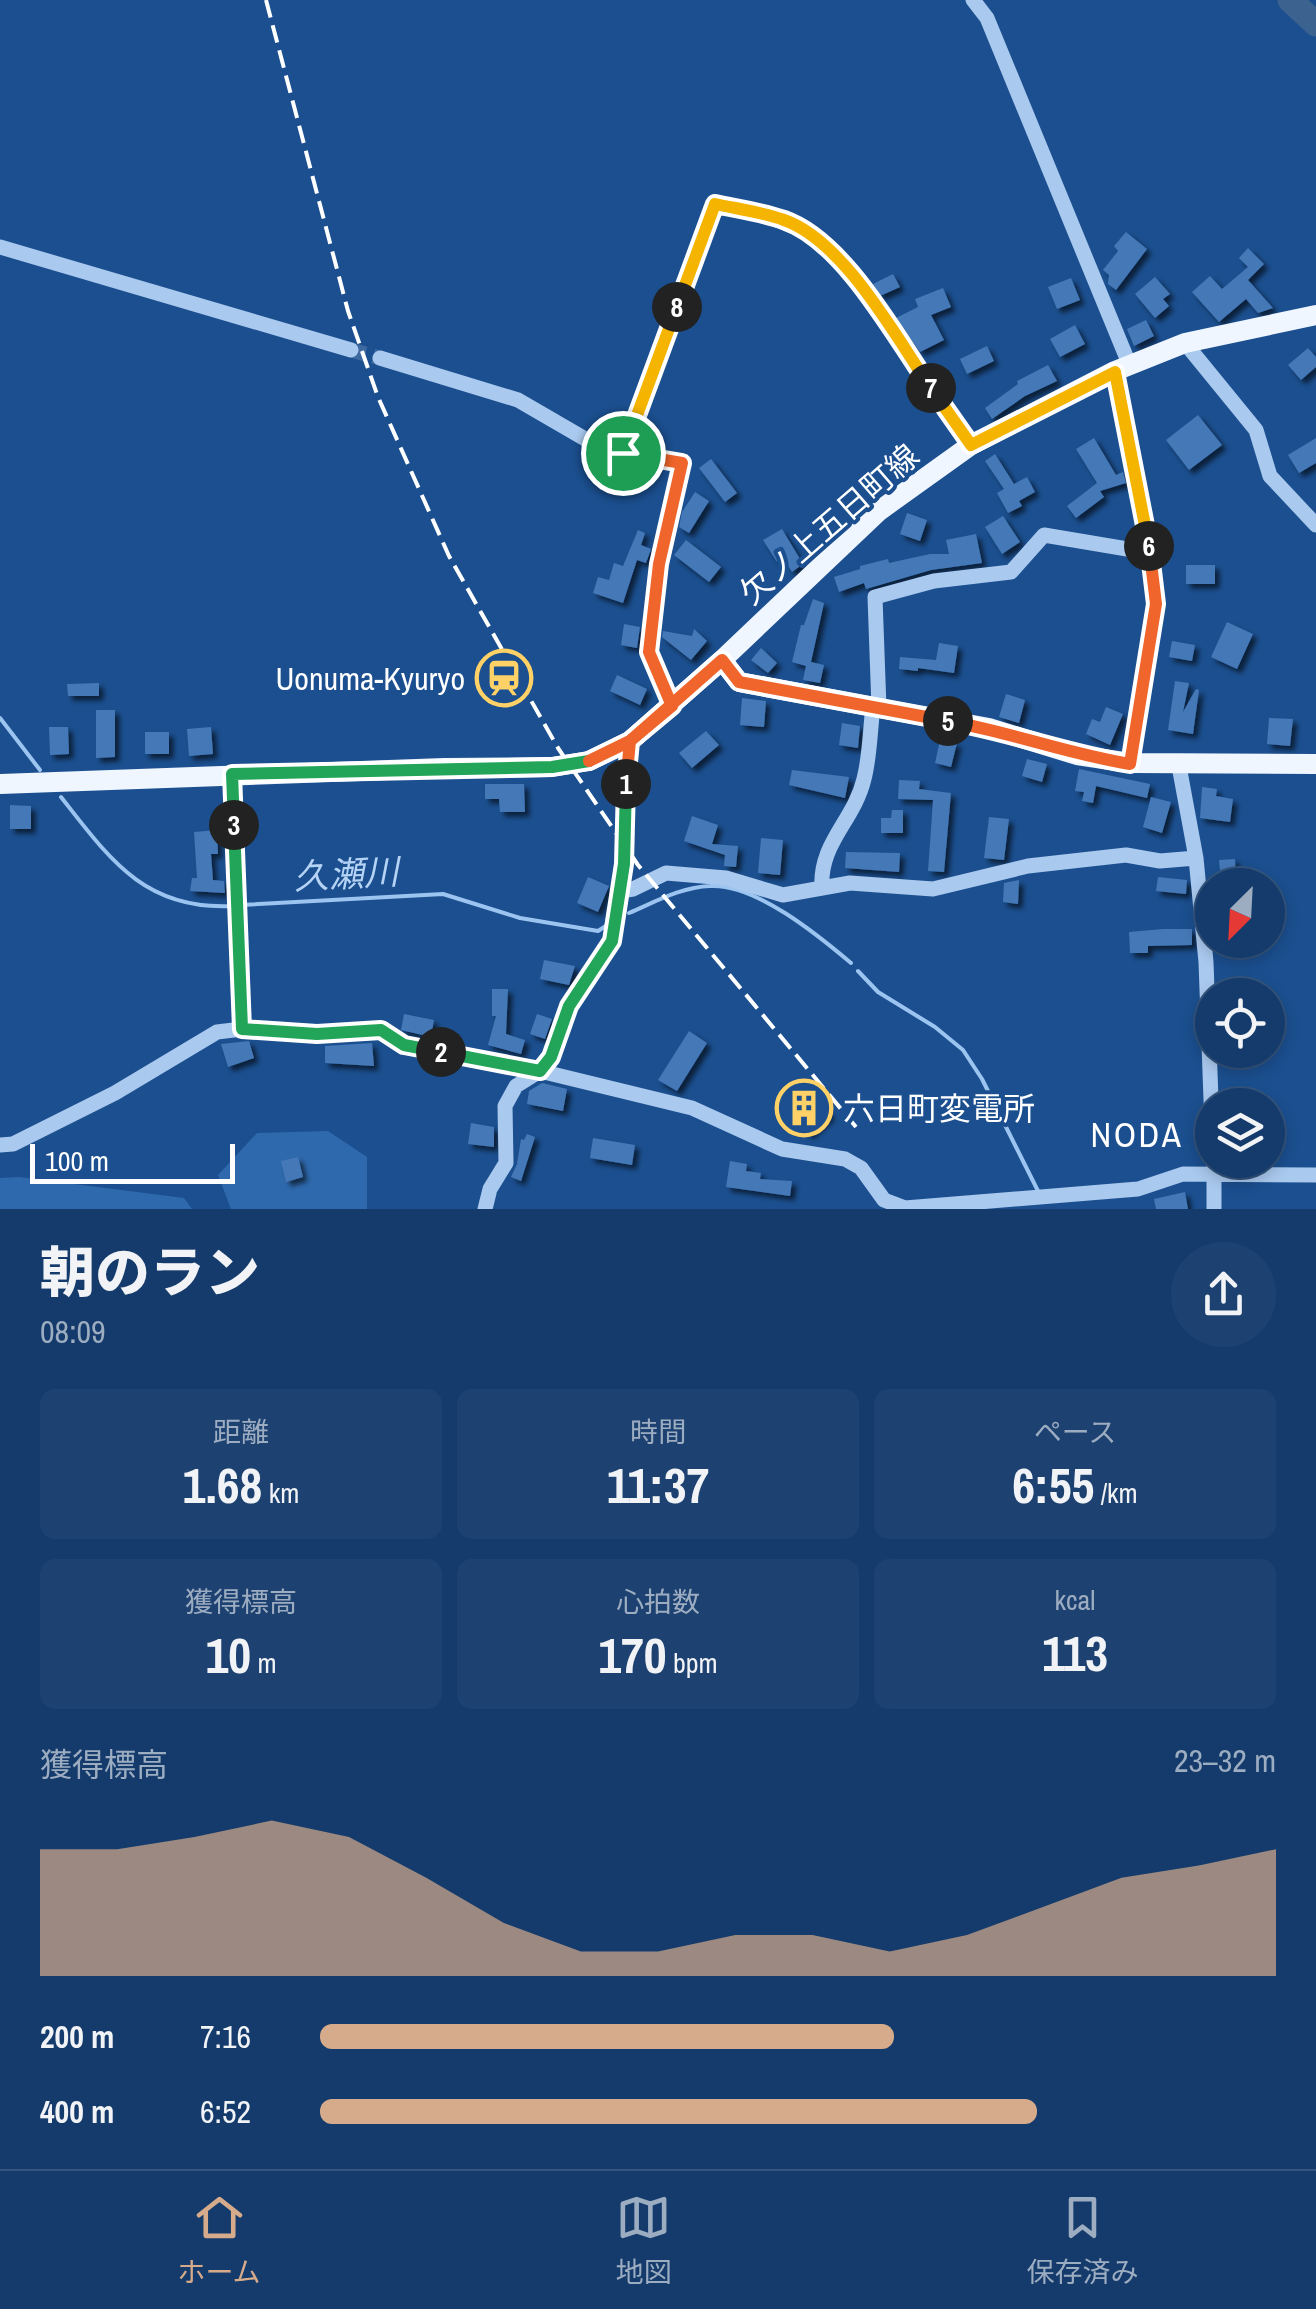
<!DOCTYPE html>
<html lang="ja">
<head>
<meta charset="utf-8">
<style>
  :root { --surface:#143b6b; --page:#1d4271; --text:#f1f3f6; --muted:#9dadc1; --line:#33557e; --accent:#d6ab8b }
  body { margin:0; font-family:"Archivo Narrow","Noto Sans JP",sans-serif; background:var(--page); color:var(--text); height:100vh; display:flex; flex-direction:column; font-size:38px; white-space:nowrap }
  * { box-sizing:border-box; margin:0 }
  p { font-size:32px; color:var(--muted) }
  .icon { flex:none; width:55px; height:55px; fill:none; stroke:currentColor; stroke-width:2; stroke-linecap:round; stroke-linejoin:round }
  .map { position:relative; height:1209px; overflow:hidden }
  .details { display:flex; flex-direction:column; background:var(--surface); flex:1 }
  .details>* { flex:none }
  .needle { width:65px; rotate:204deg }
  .buttons { position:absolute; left:1195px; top:868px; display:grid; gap:20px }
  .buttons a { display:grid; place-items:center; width:90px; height:90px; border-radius:50%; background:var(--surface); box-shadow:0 5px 15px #0003,0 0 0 2px var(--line); font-size:50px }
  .scale { position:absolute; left:30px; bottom:25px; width:205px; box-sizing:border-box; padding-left:10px; border:5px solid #fff; border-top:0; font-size:28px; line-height:35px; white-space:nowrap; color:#fff; -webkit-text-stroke:8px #1b4f8f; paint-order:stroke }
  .pin { position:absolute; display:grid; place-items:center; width:85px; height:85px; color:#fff; margin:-42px; border:5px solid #fff; border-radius:50%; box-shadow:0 2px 10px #0007 }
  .km { position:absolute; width:50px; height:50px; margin:-25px; border-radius:50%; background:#222; color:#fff; font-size:28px; line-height:50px; text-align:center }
  .round { display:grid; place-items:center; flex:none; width:105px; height:105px; border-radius:52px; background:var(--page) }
  .overview { display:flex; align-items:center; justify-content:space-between; height:170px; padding:0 40px }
  h1 { font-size:55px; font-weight:800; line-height:75px }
  .figures { display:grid; grid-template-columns:repeat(3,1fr); gap:15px; height:170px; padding:10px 40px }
  .figures div { display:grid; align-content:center; border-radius:15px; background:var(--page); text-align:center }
  .figures b { font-size:50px; font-weight:800 }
  .figures small { font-size:28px; font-weight:400 }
  .figures p { font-size:28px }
  .chart { height:280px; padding:20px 40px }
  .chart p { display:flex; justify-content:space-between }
  .chart svg { width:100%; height:180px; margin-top:10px; fill:var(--accent); opacity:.7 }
  ul { padding:0 40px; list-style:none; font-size:32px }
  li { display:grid; grid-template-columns:160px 120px 1fr; align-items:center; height:75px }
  li i { height:25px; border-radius:12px; background:var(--accent) }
  .menu { display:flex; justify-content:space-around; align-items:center; height:140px; border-top:2px solid var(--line); background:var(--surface); font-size:28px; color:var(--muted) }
  .menu a { display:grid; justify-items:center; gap:5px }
  .menu .selected { color:var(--accent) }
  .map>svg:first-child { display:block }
  .green { fill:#2e69ad }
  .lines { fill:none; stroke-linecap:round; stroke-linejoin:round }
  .stream { stroke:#9cc4f0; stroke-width:4 }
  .river { stroke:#3c6290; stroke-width:25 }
  .building { fill:#4478b7; filter:url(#shadow) }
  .minor-tunnel { stroke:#3d69a0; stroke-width:15; stroke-dasharray:15 8; stroke-linecap:butt }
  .minor { stroke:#a9c9ee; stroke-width:15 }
  .major { stroke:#f0f6ff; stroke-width:20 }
  .rail { stroke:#fff; stroke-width:4; stroke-dasharray:18 8; stroke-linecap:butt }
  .split-1-casing { stroke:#fff; stroke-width:20 }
  .split-2-casing { stroke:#fff; stroke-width:20 }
  .split-3-casing { stroke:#fff; stroke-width:20 }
  .split-4-casing { stroke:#fff; stroke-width:20 }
  .split-5-casing { stroke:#fff; stroke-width:20 }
  .split-6-casing { stroke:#fff; stroke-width:20 }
  .split-7-casing { stroke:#fff; stroke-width:20 }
  .split-8-casing { stroke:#fff; stroke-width:20 }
  .split-9-casing { stroke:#fff; stroke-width:20 }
  .split-1 { stroke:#f0652b; stroke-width:12 }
  .split-2 { stroke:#22a559; stroke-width:12 }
  .split-3 { stroke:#22a559; stroke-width:12 }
  .split-4 { stroke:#22a559; stroke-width:12 }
  .split-5 { stroke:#f0652b; stroke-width:12 }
  .split-6 { stroke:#f0652b; stroke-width:12 }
  .split-7 { stroke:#f5b400; stroke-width:12 }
  .split-8 { stroke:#f5b400; stroke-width:12 }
  .split-9 { stroke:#f5b400; stroke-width:12 }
  .labels { text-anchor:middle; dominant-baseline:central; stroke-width:8; stroke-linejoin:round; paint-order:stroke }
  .street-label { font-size:32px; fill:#fff; stroke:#1b4f8f }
  .poi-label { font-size:32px; fill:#fff; stroke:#1b4f8f; text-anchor:end }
  .water-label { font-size:35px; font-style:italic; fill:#b5d3f5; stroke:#1b4f8f }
  .neighbourhood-label { font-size:35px; letter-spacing:2.5px; fill:#fff; stroke:#1b4f8f }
</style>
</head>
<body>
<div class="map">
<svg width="1316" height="1209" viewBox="0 0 1316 1209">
  <defs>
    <filter id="shadow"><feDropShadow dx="4.5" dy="4.5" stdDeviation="2.5" flood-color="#0009"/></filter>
  </defs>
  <rect width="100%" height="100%" fill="#1b4f8f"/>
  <!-- green -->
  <path class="green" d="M328,1131l39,26v52h-136l-13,-34 39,-42z
    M19,1177l165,21 8,11h-192v-31z"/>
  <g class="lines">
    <!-- stream -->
    <path class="stream" d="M0,718l40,52
      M61,797c48,61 83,113 170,109
      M241,905l202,-11 77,24 78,13 11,-7
      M629,913c26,-11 52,-26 81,-27 45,-3 109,50 141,77
      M858,971l20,21 57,35 28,23 19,29 56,112"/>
    <!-- river -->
    <path class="river" d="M1290,0l26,24"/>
  </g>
  <!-- building -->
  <path class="building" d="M1126,232l21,17 -31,41 -8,-6 1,-9 -6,-5 15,-19 -4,-5z
    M1248,248l16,16 -16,16 25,28 -15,5 -12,-14 -27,23 -27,-30 18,-16 12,13 26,-22 -9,-9z
    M893,274l7,13 -20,9 -7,-12z
    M1155,277l15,17 -7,5 6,7 -14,12 -20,-24z
    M1071,278l9,22 -23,9 -9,-22z
    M943,288l8,19 -20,8 13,25 -24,12 -24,-34 22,-11 -3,-8z
    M1146,320l8,16 -20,10 -7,-17z
    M1075,325l10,19 -25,13 -10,-18z
    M987,346l7,15 -27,13 -7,-15z
    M1308,348l8,9v10l-15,13 -13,-15z
    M1048,365l9,16 -32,15 -33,23 -7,-11 33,-24 -1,-3z
    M1198,415l24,30 -33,25 -23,-30z
    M1094,438l22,37 7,-3 3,11 -26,8 4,6 -28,21 -9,-12 30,-23 -21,-34z
    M1316,438v25l-17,10 -11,-18z
    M995,454l19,30 13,-7 8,15 -16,9 3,5 -14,7 -11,-20 7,-4 -19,-28z
    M711,459l26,34 -12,9 -26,-34z
    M695,492l14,9 -20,32 -10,-6 3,-15z
    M907,513l20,7 -7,21 -20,-7z
    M1003,516l17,26 -18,12 -17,-27z
    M782,529l21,35 -11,8 -9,-14 -6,4 -14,-22z
    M638,530l7,3 -4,12 10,4 -5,14 -9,-3 -14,43 -30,-10 5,-16 11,3 5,-17 9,3z
    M976,534l6,29 -51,7 -65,19 -2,-6 -25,9 -5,-15 26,-8v-3l28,-7 1,4 41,-9h19l-3,-14z
    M686,540l35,27 -12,15 -35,-27z
    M1186,565h29v19h-29z
    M813,599l11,4 -13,59 13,3 -4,18 -17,-3 3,-14 -14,-4 9,-37h3z
    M1227,622l26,12 -16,35 -26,-12z
    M624,624l16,3 -3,21 -16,-3z
    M694,629l13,12 -16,19 -29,-23 1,-6 29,5z
    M1172,641l23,4 -3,16 -23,-4z
    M939,643l19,3 -4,27 -36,-5v3l-19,-2 1,-12 36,3z
    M761,648l16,15 -9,10 -17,-13z
    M617,675l30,14 -7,16 -30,-14z
    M1175,681l14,2 -6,29 13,-23 3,1 -6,44 -25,-4z
    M99,683v13h-31l-1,-12z
    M1006,694l19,6 -6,23 -20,-6z
    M742,698l24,3 -2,26 -24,-2z
    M1106,707l17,7 -13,31 -24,-11 6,-15 8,3z
    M96,710h19v47l-19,1z
    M1269,718l24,1 -3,27 -23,-2z
    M842,723l18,3 -2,22 -19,-3z
    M49,727h19l1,27 -19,1z
    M211,727l2,27 -24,2 -2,-27z
    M706,731l13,14 -27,23 -13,-15z
    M145,732h24v22h-24z
    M940,740l17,3 -6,24 -16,-4z
    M1027,759l20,5 -5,18 -20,-6z
    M1079,769l71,15 -3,14 -51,-12 -3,17 -11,-2 2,-9 -9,-1z
    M792,770l57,7 -4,21 -56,-13z
    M899,780l21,1 -1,8 32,4 -7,79 -16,-1 5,-71 -35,-1z
    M485,784h39l1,28h-25l-1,-13h-14z
    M1202,787l15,2 -1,7 17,3 -3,23 -30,-4z
    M1151,797l20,5 -9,31 -19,-6z
    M10,805l21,1v23h-21z
    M892,810h11v23h-22v-15h10z
    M692,816l26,9 -6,19 26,2 -2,21 -12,-1 1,-11 -41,-14z
    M989,817l20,2 -5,41 -20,-2z
    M217,830l1,24h-7l2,26 11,1 1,12 -35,-2 2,-13h5l-3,-46z
    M761,838l22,2 -3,35 -22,-2z
    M846,852l54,1 -1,19 -54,-4z
    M1235,859l1,22 -15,1 -2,-22z
    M588,877l21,9 -11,26 -21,-9z
    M1158,877l29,3 -1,14 -30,-3z
    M1019,880l-1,24 -15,-2 1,-19z
    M1163,929h29v16l-44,1v7h-18l-1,-21z
    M544,960l31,6 -6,19 -29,-6z
    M492,989h16l-2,45 19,6 -4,14 -33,-9 8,-29h-4z
    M404,1014l30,6 -3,17 -30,-7z
    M537,1014l15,5 -7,20 -15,-5z
    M689,1031l18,12 -30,48 -19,-11z
    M249,1041l5,17 -26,9 -7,-23z
    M372,1043l2,23 -49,-3v-17z
    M799,1081l32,34 -22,20 -32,-34z
    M542,1083l25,6 -4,22 -36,-7 2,-13z
    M471,1123l23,4v20l-26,-3z
    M527,1134l8,3 -14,44 -10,-4 6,-13 4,-25 3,1z
    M593,1138l42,7 -3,20 -42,-7z
    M298,1157l5,20 -17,5 -5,-21z
    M730,1161l17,3 -1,7 15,2 -1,6 32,2 -2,15 -64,-9z
    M1185,1192l3,17h-32l-2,-10z"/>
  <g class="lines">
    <!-- minor-tunnel -->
    <path class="minor-tunnel" d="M351,350l29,8"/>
    <!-- minor -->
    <path class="minor" d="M973,0l14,18 143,348
      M0,247l351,103
      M1185,343l71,87 14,46 46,49
      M380,358l138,42 81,47 83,16 -23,101 -10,88 23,54
      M1115,371l36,182 5,51 -26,159
      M623,453l92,-249c48,11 81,17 121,49l135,192
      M879,708l-4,-111 59,-16 77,-9 33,-37 107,18
      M1179,766l17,92 10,104 6,165
      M231,774l11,255
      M822,888c-3,-45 32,-67 42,-109 6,-23 6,-49 9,-72
      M621,891l12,-2 33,-16 60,5 57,17 67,-12 83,6 95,-23 98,-11 34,6 36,-3
      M0,1145l13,-1 102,-51 102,-61 25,-3 75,6 64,-4 23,14 136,26 152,37 90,41 63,10 16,9 23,32 21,8 233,-19 45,-15 133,1
      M1214,1160v49
      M485,1209l5,-20 16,-26 -1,-57 11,-20 24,-15 11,-14 18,-51 43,-65 7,-32 5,-44 6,-124"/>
    <!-- major -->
    <path class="major" d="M722,660l17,22 250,46 88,27 53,8 186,1
      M0,784l444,-16 108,-1 37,-6 41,-20 92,-81 157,-149 92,-66 144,-74 70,-28 131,-28"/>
    <!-- rail -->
    <path class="rail" d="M266,0l82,311 30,86 71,159 109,192 80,117 218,262"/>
  </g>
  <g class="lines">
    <!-- split-1 casing -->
    <g class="split-1-casing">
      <path id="split-1" d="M623,453l59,10 -23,101 -10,88 23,54 -42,35 -4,43"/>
    </g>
    <!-- split-2 casing -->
    <g class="split-2-casing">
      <path id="split-2" d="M441,1052l99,19 11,-14 18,-51 43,-65 12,-77 2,-80"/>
    </g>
    <!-- split-3 casing -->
    <g class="split-3-casing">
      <path id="split-3" d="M234,825l8,204 75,5 64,-4 23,15 37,7"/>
    </g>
    <!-- split-4 casing -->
    <g class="split-4-casing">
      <path id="split-4" d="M234,825l-2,-51 320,-7 37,-6"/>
    </g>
    <!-- split-5 casing -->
    <g class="split-5-casing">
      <path id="split-5" d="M589,761l41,-20 92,-81 17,22 209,39"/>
    </g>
    <!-- split-6 casing -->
    <g class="split-6-casing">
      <path id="split-6" d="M948,721c62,11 120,33 182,43l26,-160 -7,-58"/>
    </g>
    <!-- split-7 casing -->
    <g class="split-7-casing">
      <path id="split-7" d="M931,388l40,57 144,-73 34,174"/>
    </g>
    <!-- split-8 casing -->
    <g class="split-8-casing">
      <path id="split-8" d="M677,307l38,-103c23,5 47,8 69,16 60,21 111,116 147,168"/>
    </g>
    <!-- split-9 casing -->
    <g class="split-9-casing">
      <path id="split-9" d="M623,453l54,-146"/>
    </g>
    <!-- split-1 -->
    <use href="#split-1" class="split-1"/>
    <!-- split-2 -->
    <use href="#split-2" class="split-2"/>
    <!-- split-3 -->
    <use href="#split-3" class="split-3"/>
    <!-- split-4 -->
    <use href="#split-4" class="split-4"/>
    <!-- split-5 -->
    <use href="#split-5" class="split-5"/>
    <!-- split-6 -->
    <use href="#split-6" class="split-6"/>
    <!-- split-7 -->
    <use href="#split-7" class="split-7"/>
    <!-- split-8 -->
    <use href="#split-8" class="split-8"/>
    <!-- split-9 -->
    <use href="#split-9" class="split-9"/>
  </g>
  <!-- icons -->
  <defs>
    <g id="station-ring" transform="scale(2.875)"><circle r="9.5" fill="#1b4f8f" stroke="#ffd166" stroke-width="1.5"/><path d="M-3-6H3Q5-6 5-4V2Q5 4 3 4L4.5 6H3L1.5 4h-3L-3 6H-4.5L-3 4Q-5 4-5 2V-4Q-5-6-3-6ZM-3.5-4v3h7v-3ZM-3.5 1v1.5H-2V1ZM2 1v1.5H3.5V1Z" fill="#ffd166"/></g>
    <g id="building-ring" transform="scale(2.875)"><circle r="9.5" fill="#1b4f8f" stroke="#ffd166" stroke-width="1.5"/><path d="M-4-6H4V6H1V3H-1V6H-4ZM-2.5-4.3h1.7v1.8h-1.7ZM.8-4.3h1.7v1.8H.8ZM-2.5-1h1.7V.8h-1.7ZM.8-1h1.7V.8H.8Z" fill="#ffd166"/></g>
  </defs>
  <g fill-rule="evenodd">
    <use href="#station-ring" x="504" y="678"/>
    <use href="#building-ring" x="804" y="1108"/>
  </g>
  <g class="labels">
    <!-- street labels -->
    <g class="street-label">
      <text transform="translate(829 524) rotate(-41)">欠ノ上五日町線</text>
    </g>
    <!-- poi labels -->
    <g class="poi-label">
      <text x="465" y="678">Uonuma-Kyuryo</text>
      <text x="843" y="1108" text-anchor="start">六日町変電所</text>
    </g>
    <!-- water labels -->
    <g class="water-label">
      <text transform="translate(346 874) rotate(-3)">久瀬川</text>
    </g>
    <!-- neighbourhood labels -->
    <g class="neighbourhood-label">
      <text x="1137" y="1134">NODA</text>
    </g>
  </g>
</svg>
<div class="buttons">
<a><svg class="needle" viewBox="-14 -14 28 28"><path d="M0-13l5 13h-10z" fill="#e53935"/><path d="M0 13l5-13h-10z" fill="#9dadc1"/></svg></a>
<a><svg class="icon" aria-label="locate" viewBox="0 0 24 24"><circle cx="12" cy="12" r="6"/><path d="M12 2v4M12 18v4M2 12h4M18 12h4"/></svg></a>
<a><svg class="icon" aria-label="layers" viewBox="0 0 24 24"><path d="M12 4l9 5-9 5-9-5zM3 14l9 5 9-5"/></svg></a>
</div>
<div class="scale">100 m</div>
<div class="pin" style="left:623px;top:453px;background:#1e9e55"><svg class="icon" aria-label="arrive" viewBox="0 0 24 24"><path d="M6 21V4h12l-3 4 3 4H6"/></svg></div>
<b class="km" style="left:626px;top:784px">1</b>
<b class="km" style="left:441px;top:1052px">2</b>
<b class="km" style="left:234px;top:825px">3</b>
<b class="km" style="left:948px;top:721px">5</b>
<b class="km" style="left:1149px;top:546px">6</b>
<b class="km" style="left:931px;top:388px">7</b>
<b class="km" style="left:677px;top:307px">8</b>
</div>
<section class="details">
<div class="overview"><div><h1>朝のラン</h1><p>08:09</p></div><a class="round"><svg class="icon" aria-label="share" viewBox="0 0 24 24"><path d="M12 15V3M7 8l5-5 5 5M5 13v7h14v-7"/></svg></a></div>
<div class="figures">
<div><p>距離</p><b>1.68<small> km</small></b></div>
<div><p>時間</p><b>11:37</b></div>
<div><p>ペース</p><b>6:55<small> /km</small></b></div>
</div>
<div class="figures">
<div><p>獲得標高</p><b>10<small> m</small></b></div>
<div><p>心拍数</p><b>170<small> bpm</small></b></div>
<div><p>kcal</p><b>113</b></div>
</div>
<div class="chart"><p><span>獲得標高</span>23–32 m</p>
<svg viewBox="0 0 160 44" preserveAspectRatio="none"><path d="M0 44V13L10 13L20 10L30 6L40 10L50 20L60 31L70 38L80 38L90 34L100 34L110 38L120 34L130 27L140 20L150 17L160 13V44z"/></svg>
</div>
<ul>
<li><b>200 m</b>7:16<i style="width:60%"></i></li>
<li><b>400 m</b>6:52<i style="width:75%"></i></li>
</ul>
</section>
<nav class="menu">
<a class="selected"><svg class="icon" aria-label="home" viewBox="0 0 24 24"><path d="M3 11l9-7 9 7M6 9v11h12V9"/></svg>ホーム</a>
<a><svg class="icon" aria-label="map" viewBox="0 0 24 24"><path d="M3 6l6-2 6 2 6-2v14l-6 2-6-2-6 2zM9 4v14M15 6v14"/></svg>地図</a>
<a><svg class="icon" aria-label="saved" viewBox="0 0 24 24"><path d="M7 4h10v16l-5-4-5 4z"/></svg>保存済み</a>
</nav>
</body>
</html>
